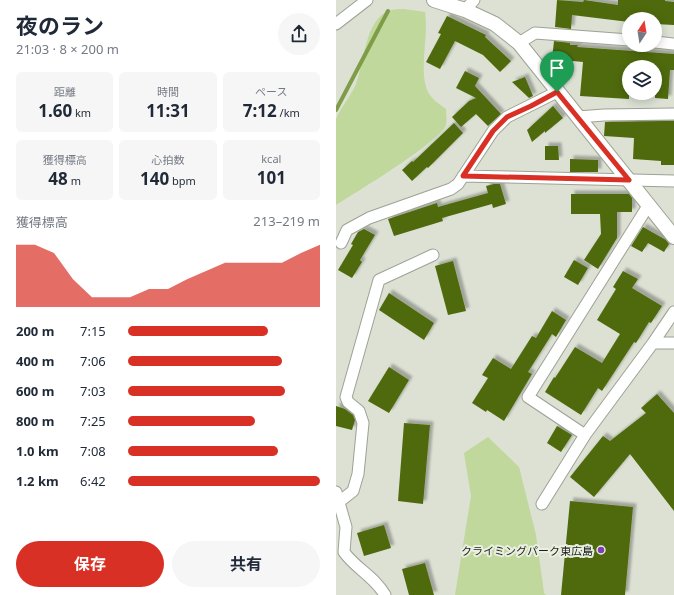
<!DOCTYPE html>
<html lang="ja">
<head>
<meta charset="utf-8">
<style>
  :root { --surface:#fff; --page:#f6f6f7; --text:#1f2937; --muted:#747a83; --accent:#d93025 }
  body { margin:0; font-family:"Noto Sans","Noto Sans JP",sans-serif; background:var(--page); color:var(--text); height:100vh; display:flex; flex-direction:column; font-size:15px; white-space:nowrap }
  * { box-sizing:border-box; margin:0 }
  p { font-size:13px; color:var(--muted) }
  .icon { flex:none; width:22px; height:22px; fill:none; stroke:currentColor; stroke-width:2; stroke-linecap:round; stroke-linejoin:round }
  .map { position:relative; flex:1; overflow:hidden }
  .sheet { display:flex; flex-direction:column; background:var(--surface); width:336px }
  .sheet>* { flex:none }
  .needle { width:26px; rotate:12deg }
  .fabs { position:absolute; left:286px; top:12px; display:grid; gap:8px }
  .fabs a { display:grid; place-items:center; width:40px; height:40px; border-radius:50%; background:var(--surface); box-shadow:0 2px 10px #0003; font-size:20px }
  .pin { position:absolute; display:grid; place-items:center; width:34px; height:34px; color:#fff; margin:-41px -17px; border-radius:50% 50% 50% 0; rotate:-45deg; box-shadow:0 0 4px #0007 }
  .pin .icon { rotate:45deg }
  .round { display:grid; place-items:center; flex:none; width:42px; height:42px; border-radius:21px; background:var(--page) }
  .overview { display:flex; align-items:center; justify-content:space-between; height:68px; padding:0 16px }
  h1 { font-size:22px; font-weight:700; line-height:30px }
  .figures { display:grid; grid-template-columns:repeat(3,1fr); gap:6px; height:68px; padding:4px 16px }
  .figures div { display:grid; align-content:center; border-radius:6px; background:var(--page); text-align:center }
  .figures b { font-size:17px; font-weight:700 }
  .figures small { font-size:11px; font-weight:400 }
  .figures p { font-size:11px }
  .chart { height:112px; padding:8px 16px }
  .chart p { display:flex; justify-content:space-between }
  .chart svg { width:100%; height:72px; margin-top:4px; fill:var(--accent); opacity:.7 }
  .button { display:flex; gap:8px; margin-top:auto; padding:8px 16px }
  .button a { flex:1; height:46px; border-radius:24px; background:var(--accent); color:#fff; font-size:16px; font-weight:700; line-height:46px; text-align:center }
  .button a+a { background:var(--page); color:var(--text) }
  ul { padding:0 16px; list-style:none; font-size:13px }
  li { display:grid; grid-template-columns:64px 48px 1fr; align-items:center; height:30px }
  li i { height:10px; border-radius:5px; background:var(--accent) }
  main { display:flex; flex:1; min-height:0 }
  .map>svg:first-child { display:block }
  .green { fill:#c0d89b }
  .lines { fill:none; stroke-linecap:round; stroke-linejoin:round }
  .stream { stroke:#7f9c47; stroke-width:4 }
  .building { fill:#4f6a0b; filter:url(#shadow) }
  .minor-casing { stroke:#9da296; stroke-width:13 }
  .tertiary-casing { stroke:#9da296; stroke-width:16 }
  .minor { stroke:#fff; stroke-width:11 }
  .tertiary { stroke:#fff; stroke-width:14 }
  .route-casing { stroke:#fff; stroke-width:8 }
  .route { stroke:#d93025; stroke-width:5 }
  .poi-dot { fill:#7e3fb3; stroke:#e9efe1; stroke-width:1.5 }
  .labels { text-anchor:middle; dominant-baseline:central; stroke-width:4; stroke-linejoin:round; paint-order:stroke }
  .poi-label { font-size:11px; fill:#1d1f1a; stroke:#e9efe1; text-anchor:end }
</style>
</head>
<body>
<main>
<section class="sheet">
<div class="overview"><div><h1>夜のラン</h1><p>21:03 · 8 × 200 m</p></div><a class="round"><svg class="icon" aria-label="share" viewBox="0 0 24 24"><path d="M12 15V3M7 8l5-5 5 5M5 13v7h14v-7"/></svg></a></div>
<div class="figures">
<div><p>距離</p><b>1.60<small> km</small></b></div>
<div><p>時間</p><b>11:31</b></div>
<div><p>ペース</p><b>7:12<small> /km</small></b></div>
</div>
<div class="figures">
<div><p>獲得標高</p><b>48<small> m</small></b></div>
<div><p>心拍数</p><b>140<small> bpm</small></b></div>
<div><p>kcal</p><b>101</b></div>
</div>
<div class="chart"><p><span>獲得標高</span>213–219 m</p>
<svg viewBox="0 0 160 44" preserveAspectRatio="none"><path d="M0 44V6L10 6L20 11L30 27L40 38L50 38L60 38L70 33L80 33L90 27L100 22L110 17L120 17L130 17L140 17L150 11L160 6V44z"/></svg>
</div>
<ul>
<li><b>200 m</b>7:15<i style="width:73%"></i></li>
<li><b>400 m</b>7:06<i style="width:80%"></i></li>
<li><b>600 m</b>7:03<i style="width:82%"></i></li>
<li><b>800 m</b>7:25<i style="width:66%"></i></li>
<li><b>1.0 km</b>7:08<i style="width:78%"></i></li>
<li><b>1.2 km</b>6:42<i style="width:100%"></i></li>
</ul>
<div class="button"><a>保存</a><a>共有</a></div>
</section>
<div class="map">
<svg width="338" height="595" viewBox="0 0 338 595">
  <defs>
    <filter id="shadow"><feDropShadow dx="3.5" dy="-3.5" stdDeviation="1" flood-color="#0004"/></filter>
  </defs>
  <rect width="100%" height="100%" fill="#dce1d4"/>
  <!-- green -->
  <path class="green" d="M68,9l21,3c4,25 -7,59 3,80 3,7 13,13 18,17 0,5 1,12 0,16 -5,16 -91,68 -110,80v-86c5,-12 15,-23 20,-35 8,-20 9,-65 33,-73 5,-2 10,-2 15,-2z
    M152,437l31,30 17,68 8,58 2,2h-91l16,-99 -7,-43z"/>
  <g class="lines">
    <!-- stream -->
    <path class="stream" d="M0,110l52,-99"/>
  </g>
  <!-- building -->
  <path class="building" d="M221,0l26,2 1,-2 34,5v-5h47v1l9,1v23l-19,-1v-5h-26v3l-57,-7 -1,14 -16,-2z
    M111,16l39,19 -1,2 26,24 -11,11 -17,-17 -28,-14 -15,28 -14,-7 15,-28 -3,-1z
    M218,41l16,2v2h8l-1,2 97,7v16h-4l-2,29 -13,-1v-31h-26v32l-49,-3 3,-34 -31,-3z
    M129,71l14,7 -4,8 26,28 -13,12 -12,-12 -15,13 -9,-10 17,-16 7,-3 -20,-10z
    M189,77l8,19 -4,2 -17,-16z
    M217,106l10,12 -18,15v-2l-13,11 -5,-12z
    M326,121h12v44h-13v-4l-28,-2 1,-21 -30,-2 1,-14z
    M118,123l9,10 -35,35 -1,-1 -15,14 -10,-11 10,-9 1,1z
    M209,146h13l1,14h-14z
    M234,159l28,1v12h-28z
    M158,184h6l6,20 -13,4 -1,-4 -50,14 1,3 -49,15 -6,-17 49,-16 1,4 50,-14 -2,-7z
    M235,194h58l3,4v14h-15v26l-19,31 -14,-9 17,-26 -1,-20h-29z
    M307,227l23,13 3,4 -5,8 -16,-9 -6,9 -11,-6z
    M28,229l11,6 -15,25 2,2 -10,16 -14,-8 15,-25 -2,-1 7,-12z
    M238,260l14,8 -10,17 -14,-8z
    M117,261l13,50 -18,4 -13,-49z
    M287,271l15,8 -6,9 30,18 -11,17 -2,-1 -13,21 -2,-1 -32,49 -4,-3 -17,27 -36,-23 9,-15 1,1 20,-31 27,16 18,-29 -23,-14 19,-31 -3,-2z
    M53,293l45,30 -10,17 -45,-30z
    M216,311l14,9 -10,17 -4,-3 -24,38 4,2 -28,47 -17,-11 -1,2 -14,-9 16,-25 -6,-3 11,-17 18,11 21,-33 4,2z
    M53,367l20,13 -20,33 -21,-12z
    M321,394l17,19v98l-44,-57 -36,43 -24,-20 33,-41 7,5 36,-28 -5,-5z
    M0,406l9,3 8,6 2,5 -3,10 -16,-4z
    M68,423l26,2 -7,79 -25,-3z
    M221,426l15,9 -11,17 -14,-9z
    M234,501l63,6 -8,88h-64z
    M48,525l7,23 -27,8 -7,-23z
    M89,563l9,32h-25l-7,-26z"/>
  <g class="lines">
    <!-- minor casing -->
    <g class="minor-casing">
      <path id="minor" d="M129,10l9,-10
        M0,24l31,-24
        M319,42l19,2
        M183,43l16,-10 94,7
        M242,117l26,-2 70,-1
        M127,176l211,5
        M5,243l6,-13 22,-12 82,-29 7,-5 35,-53 14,-14 50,-25
        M317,343l21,-31
        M249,435l-57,-38 120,-191
        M0,492l10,35 -2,25c11,16 31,25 41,43
        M3,502l14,-11 5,-17 5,-51 -4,-12 -11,-9 -2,-5 33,-117 54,-25
        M206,504l43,-69 68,-92h21"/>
    </g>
    <!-- tertiary casing -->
    <g class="tertiary-casing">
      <path id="tertiary" d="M98,0l31,10 30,14 24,19 155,194"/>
    </g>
    <!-- minor -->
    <use href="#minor" class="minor"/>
    <!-- tertiary -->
    <use href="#tertiary" class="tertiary"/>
  </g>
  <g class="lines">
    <!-- route casing -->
    <g class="route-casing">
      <path id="route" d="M221,92l72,88 -166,-4 30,-45 14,-14 24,-11z"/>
    </g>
    <!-- route -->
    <use href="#route" class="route"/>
  </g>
  <!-- markers -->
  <circle class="poi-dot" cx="265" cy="550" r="4"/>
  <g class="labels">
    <!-- poi labels -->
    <g class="poi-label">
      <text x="257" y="550">クライミングパーク東広島</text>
    </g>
  </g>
</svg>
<div class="fabs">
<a><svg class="needle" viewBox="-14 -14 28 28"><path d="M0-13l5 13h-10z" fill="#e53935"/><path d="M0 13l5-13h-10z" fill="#747a83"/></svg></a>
<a><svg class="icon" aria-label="layers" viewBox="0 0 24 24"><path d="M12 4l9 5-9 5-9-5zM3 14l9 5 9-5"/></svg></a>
</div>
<div class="pin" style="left:221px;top:92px;background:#1e9e55"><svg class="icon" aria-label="arrive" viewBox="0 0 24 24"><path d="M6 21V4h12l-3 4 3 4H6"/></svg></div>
</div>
</main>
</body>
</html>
